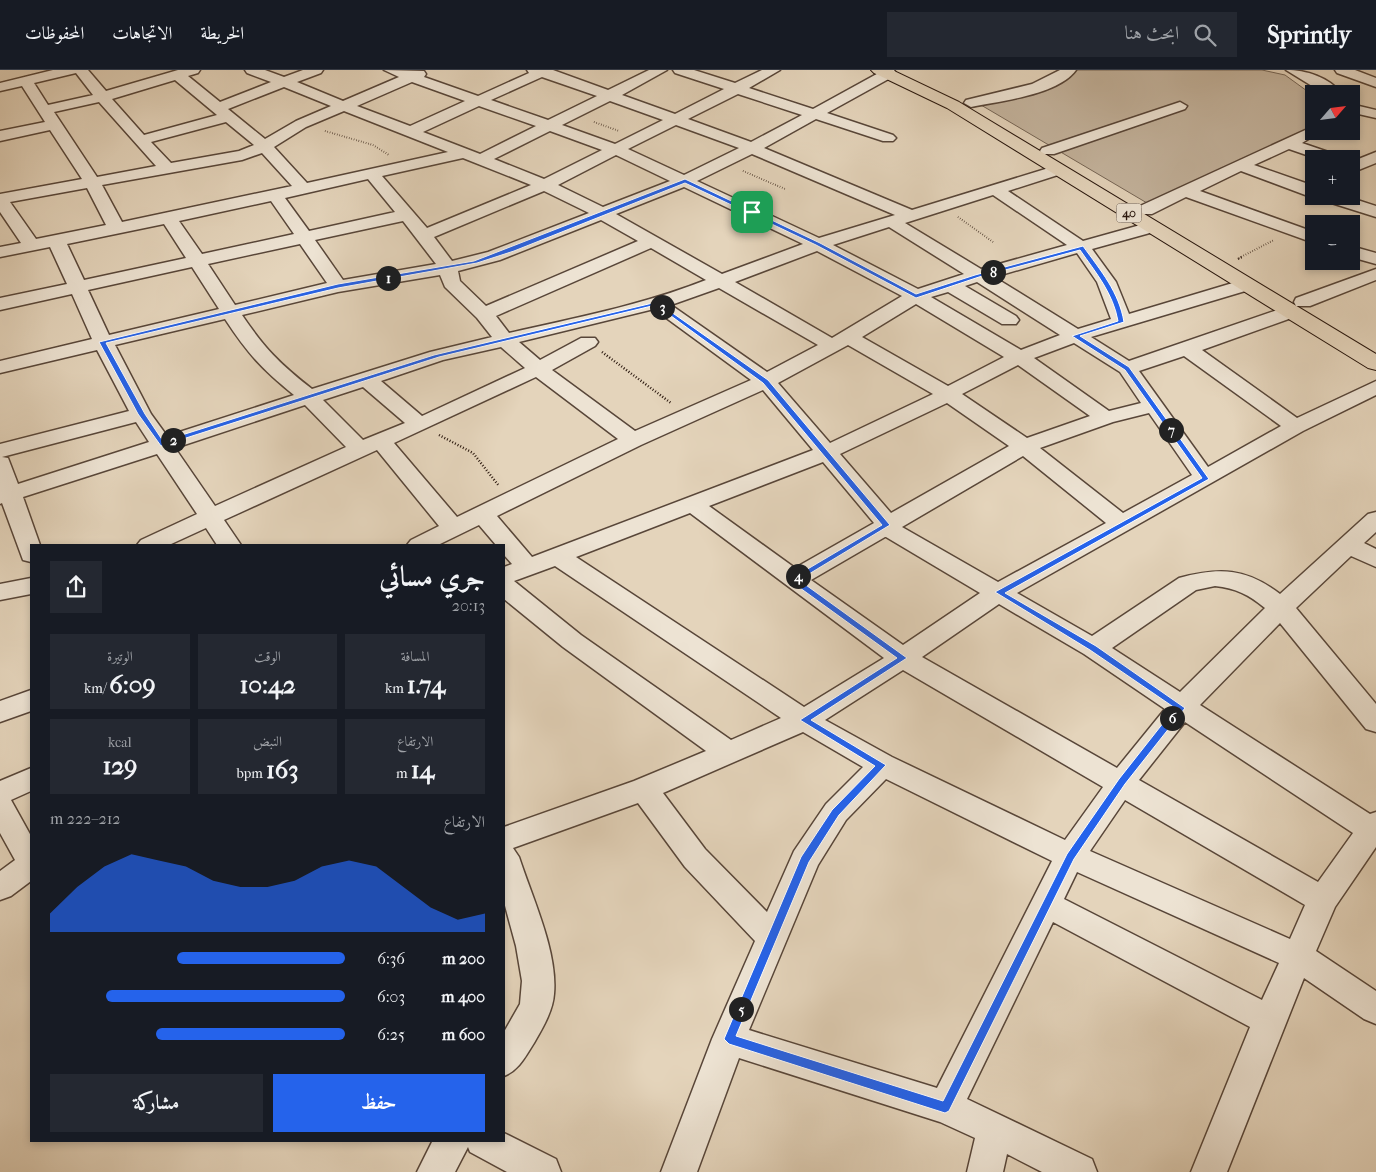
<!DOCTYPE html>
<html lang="ar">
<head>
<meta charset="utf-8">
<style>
  :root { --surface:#171b24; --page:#242831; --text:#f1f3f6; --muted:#9ea1a6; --line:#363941; --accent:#2563eb }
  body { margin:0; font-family:"IM FELL French Canon",Amiri,serif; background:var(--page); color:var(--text); direction:rtl; height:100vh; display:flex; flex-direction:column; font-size:19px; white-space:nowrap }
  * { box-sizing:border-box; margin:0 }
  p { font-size:16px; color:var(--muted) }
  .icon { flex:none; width:28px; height:28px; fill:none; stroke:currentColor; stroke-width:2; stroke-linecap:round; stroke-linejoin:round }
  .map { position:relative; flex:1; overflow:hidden; direction:ltr }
  .drawer { position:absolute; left:30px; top:474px; width:475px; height:598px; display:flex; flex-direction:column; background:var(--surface); border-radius:0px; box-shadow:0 2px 8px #0003; direction:rtl }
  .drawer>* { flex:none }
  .needle { width:32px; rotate:62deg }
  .fabs { position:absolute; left:1305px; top:15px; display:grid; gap:10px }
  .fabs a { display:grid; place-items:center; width:55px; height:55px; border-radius:0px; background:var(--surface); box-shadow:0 2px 8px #0003; font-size:25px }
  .pin { position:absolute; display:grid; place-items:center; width:42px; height:42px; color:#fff; margin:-21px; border-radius:10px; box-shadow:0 2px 8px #0006 }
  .km { position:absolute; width:25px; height:25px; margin:-12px; border-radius:50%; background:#222; color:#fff; font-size:14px; line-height:25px; text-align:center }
  .round { display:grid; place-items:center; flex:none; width:52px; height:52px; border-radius:0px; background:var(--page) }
  .headline { display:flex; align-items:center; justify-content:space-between; height:85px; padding:0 20px }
  h1 { font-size:28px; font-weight:700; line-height:38px }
  .figures { display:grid; grid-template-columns:repeat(3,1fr); gap:8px; height:85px; padding:5px 20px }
  .figures div { display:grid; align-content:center; border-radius:0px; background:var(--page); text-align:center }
  .figures b { font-size:25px; font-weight:700 }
  .figures small { font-size:14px; font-weight:400 }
  .figures p { font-size:14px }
  .chart { height:140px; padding:10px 20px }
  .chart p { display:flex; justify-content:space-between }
  .chart svg { width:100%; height:90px; margin-top:5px; fill:var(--accent); opacity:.7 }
  .cta { display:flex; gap:10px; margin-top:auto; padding:10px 20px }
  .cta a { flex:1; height:58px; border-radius:0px; background:var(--accent); color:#fff; font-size:20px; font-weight:700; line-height:58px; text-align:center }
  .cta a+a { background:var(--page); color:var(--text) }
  ul { padding:0 20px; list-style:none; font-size:16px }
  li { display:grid; grid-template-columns:80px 60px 1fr; align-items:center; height:38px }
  li i { height:12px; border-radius:6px; background:var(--accent) }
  header { display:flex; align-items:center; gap:30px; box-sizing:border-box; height:70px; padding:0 25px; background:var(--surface); border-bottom:1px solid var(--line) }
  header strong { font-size:24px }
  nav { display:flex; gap:28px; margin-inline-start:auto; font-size:18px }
  .search { width:350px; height:45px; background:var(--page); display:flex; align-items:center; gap:12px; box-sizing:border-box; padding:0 18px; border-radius:0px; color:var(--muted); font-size:19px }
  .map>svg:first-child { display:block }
  .green { fill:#c4b49e; stroke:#766656 }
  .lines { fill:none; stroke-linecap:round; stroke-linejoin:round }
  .minor-casing { stroke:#584639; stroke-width:3 }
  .highway-casing { stroke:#29170e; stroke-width:2 }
  .path-far1 { stroke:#29170e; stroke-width:2; stroke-dasharray:0.5 2; stroke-linecap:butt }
  .path { stroke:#29170e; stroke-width:2.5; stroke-dasharray:1 2; stroke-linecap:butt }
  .minor { fill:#ede3d3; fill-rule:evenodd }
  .highway { fill:#e4d4bb; fill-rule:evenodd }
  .route { fill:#2563eb; stroke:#fff; fill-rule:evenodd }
  .labels { text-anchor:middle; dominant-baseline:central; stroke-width:4.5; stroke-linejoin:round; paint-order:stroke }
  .shield { fill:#ede3d3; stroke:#645449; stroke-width:1 }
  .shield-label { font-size:12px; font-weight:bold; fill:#29170e }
</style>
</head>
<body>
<header>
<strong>Sprintly</strong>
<div class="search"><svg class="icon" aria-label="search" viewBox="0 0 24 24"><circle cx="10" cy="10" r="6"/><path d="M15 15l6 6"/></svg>ابحث هنا</div>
<nav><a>الخريطة</a><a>الاتجاهات</a><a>المحفوظات</a></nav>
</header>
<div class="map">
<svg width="1376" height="1102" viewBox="0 0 1376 1102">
  <rect width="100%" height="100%" fill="#e4d4bb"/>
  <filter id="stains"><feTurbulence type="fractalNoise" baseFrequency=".004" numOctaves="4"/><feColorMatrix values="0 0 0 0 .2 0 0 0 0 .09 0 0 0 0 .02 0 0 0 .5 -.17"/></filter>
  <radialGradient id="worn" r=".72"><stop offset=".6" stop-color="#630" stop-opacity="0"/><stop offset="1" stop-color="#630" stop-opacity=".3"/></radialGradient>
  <!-- green -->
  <path class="green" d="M1071,0h191l23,5 29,21v30l-167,77 -166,-98z"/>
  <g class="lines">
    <!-- minor casing -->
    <g class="minor-casing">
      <path id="minor" d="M53,0h35l18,21 72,-21h22l-2,3 -10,3 32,26 51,-20 -24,-9 -2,-3h20l19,7 19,-7h20l-2,3 -24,9 46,19 56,-24 -15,-7 40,1 2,3 -2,3 54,19 51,-23 -2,-3h26l55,20 41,-20h18l-45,25 53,19 49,-25 -49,-16 -2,-3h21l41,13 27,-13h18l-31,18 64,21 71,-39h10l2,3 -2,3 -67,37 66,22 3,3 -3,3h-10l-67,-22 -52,29 148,62 140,-43h12l2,3 -2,3 -56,18 75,50 68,-19 6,1 3,4 -3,4 -65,18 24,33 13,32 117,-35 6,2 3,4 -3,4 -161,48 38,24 154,-53h14l2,4 -2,4 -95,34 95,68 79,-37v14l-73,36 -286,162 75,43 87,-58c41,-11 67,-10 101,16l88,-80 8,-2v20l-12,11 12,6v18l-25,-11 -55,52 80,96v28l-10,-3 -86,-106 -80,82 170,109 6,-2v35l-41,60 -19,44 60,40v33l-12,-5 -60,-41 -77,194h-36l59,-145 -197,-105 -86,177 125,60 5,13h-55l-35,-18 -4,18h-36l8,-34 -35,-16 -201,-64 -42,114h-36l51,-133 43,-98 -70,-74 -47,-64 -125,45 6,9c13,40 39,95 35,137 -1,17 -12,35 -20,49 -9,14 -15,27 -30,33v-44l16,-28 2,-23 -6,-35 -12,-44v-75l130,-46 72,-30 -143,-104 -59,-48v-32l8,-3 -8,-9v-10h-8l-17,-20 -41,20h-31l4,-5 28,-14 -62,-76 -153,70 17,25h-24l-11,-17 -37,17h-32l4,-5 56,-26 -40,-60 -134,43 17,48h-9v17l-8,-2 -21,-57 -2,1v-60l129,-33 -32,-61 -97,23v-12l92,-22 -20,-45 -72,16v-12l67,-14 -17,-37 -50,10v-10l21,-4 -21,-31v-18l82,-15 -32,-49 -50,11v-10l45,-9 -23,-36 -22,5v-8zM76,3l17,22 -45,10 -14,-22zM542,7l55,19 -49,24 -57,-20zM175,10l42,35 -73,20 -32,-36zM412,12l53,19 -55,25 -53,-20zM284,17l47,19 -35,15 -31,18 -37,-30zM738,24l64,21 -51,27 -63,-23zM610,31l53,19 -48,24 -53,-19zM99,32l57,64 -59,11 -43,-65zM479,36l57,20 -56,28 -57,-22zM344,41l104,41 -141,31 -33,-36 32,-20zM226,52l28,23 -15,6 -68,12 -20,-21zM676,55l63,23 -55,27 -56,-26zM550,61l52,19 -58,29 -50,-20zM262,83l30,33 -170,36 -20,-37 140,-25zM752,84l143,61 -76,23 -122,-57zM616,85l54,26 -67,26 -45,-22zM463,88l68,27 -104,43 -45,-52zM368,109l27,33 -86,19 -24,-33zM684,117l119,57 -81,30 -106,-60zM87,118l19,37 -70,14 -26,-37zM544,121l45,22 -101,39 -36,9 -18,-24zM993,125l74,50 -86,24 -76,-46zM271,131l23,33 -92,20 -23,-33zM601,150l37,21 -152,65 -26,-25 -2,-10 42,-11zM403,151l33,43 -93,16 -28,-40zM164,154l22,34 -102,22 -17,-36zM889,157l75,47 -46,15 -85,-44zM300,174l27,39 -92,22 -27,-41zM651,178l55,32c-63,25 -131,38 -197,53l-13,-17zM817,181l85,45 -70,42 -97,-56zM1077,183l20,29 14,37 -33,10 -84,-52zM192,197l27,42 -110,26 -21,-45zM440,205l5,12 32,31 15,19 -62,15 -118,37c-32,-25 -47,-40 -70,-74l96,-23zM977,212l83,53 -39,15 -90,-53 17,-5 54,32h14l3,-4 -3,-4 -51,-30zM719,218l99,57 -51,27 -96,-67zM916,234l88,53 -56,29 -86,-49zM654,239l97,71 -116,51 -83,-61 43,-24 3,-4 -3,-4h-14l-41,22 -21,-18zM225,249c23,35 37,50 69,76l-127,41 -16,-22 -36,-69zM1074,273l46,29 21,31 -32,8 -75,-53zM848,275l85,49 -103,49 -52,-60zM501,277l24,21 -103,48 -41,-35 62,-21zM1184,286l97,70 -73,41 -69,-96zM1018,295l72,51 -63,22 -65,-44zM536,307l82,62 -161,78 -63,-74zM363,317l42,36 -42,17 -40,-40zM763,320l50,60 -281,107 -35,-41 144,-71zM947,333l62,43 -118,67 -51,-59zM305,335l41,42 -131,59 -40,-58zM1149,343l43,62 -69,38 -83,-65 73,-26zM136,352l13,20 -131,42 -10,-26 -6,-1zM1023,386l83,67 -108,59 -96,-55zM823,392l51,61 -79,45 -86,-62zM690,443l194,145 -80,49 -228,-150zM885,467h1l94,56 -77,52 -92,-65zM555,496l226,152 -50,22 -150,-105 -67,-54zM1215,516c21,2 34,9 50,22l-85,84 -68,-44 84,-58zM999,534l85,50 81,55 -48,59 -195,-111zM903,600l200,117 -38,53 -173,-83 -67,-37zM1185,652l168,111 -35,49 -179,-102zM803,662l60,35 -37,37 -32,47 -27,61 -62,-63 -42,-56zM886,709l166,82 -115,227 -188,-58 69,-165 28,-45zM1125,730l180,105 -15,34 -200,-88zM1077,802l202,91 -17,37 -198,-101z
        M1060,0h16c-18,25 -76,31 -105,37l-7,-4 2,-3 66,-16z
        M1286,0c20,0 43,7 56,24h-17z
        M1335,0h20l21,8v9l-39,-14z
        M1180,32l7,4 -2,3 -131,45h-12l-2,-3 2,-3z
        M1359,36l17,4v8l-22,-5 -2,-3 2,-3z
        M1314,56v5h7l-19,12 38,13 2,3h-24l-29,-10 -35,16 60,21v10h3h-9l-67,-25 -41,20 114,41v11l-128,-46 -34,17h-12l-2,-4 2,-4z
        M1376,82v11l-25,10v-11z
        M1320,126h25l31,10v11l-54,-17z
        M1351,176l25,7v11l-25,-7z
        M1376,199v11l-66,26h-14l-2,-4 2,-4z
        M31,508v16l-31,6v-16z
        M31,620v21l-31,11v-21z
        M31,698v23l-20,9 20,36v45l-20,15 -11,4v-29l15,-11 -15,-27v-52z
        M504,1063l52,26 5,13h-54l-37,-20 -2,-5 -13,25h-38l16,-32h71z"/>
    </g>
    <!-- highway casing -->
    <g class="highway-casing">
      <path id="highway" d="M871,0h21l67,32 417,252v16l-8,-2 -421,-260 -73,-35z"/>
    </g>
    <!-- path-far1 -->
    <path class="path-far1" d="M594,52l25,9
      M325,61l48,14 16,10
      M743,101l42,18
      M958,147l35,25
      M1239,188l35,-18"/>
    <!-- path -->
    <path class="path" d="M1238,189l4,-2
      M602,282l69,51
      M439,365l34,18 26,33"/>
    <!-- minor -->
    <use href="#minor" class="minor"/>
    <!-- highway -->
    <use href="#highway" class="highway"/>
  </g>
  <!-- route -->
  <path class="route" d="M685,109l135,64 96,51 59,-19 108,-29c18,25 36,46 41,76l-44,14 49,31 80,112 -204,114 91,53 89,62 -60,76 -51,75 -125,252 -4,2 -216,-69 -5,-5 77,-182 31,-47 43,-44 -75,-46 97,-62 -108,-78 93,-55 -119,-142 -107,-78 -217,52 -278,89 -23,-32 -39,-72 239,-58 136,-23zM685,113l131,62 100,53 63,-21 101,-27c16,23 33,43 38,71l-46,15 53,34 77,108 -207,114 95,58 85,58 -56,71 -52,75 -124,247 -207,-65 73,-174 30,-47 47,-50 -75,-45 96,-62 -108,-78 91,-55 -122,-145 -111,-78 -223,53 -271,86 -18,-27 -39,-71 232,-55 139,-25 37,-12z"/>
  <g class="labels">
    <!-- shield labels -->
    <rect class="shield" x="1116.5" y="133.5" width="25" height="19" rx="4"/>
    <g class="shield-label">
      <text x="1129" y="143">40</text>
    </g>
  </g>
  <rect width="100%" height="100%" filter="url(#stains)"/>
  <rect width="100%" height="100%" fill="url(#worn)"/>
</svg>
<div class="fabs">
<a><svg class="needle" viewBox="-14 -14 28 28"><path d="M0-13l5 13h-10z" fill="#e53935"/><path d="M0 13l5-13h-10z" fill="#9ea1a6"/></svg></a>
<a>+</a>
<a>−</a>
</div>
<div class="pin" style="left:752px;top:142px;background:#1e9e55"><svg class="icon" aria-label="arrive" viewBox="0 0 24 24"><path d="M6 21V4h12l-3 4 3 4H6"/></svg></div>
<b class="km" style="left:388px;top:208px">1</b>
<b class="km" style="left:173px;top:370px">2</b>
<b class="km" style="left:662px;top:237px">3</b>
<b class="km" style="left:798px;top:506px">4</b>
<b class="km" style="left:741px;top:939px">5</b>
<b class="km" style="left:1172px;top:648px">6</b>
<b class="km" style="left:1171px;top:360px">7</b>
<b class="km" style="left:993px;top:202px">8</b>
<section class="drawer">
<div class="headline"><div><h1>جري مسائي</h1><p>20:13</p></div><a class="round"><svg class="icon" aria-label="share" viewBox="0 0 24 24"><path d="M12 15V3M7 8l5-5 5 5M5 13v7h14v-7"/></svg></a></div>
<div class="figures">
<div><p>المسافة</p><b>1.74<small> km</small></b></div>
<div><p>الوقت</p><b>10:42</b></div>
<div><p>الوتيرة</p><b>6:09<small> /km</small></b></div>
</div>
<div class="figures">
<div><p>الارتفاع</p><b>14<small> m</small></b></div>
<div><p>النبض</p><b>163<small> bpm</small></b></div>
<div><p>kcal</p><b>129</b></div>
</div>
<div class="chart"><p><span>الارتفاع</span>212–222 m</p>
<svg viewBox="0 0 160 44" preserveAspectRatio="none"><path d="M0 44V35L10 22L20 12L30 6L40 9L50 12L60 19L70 22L80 22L90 19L100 12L110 9L120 12L130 22L140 32L150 38L160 35V44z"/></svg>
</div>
<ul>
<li><b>200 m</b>6:36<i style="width:57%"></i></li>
<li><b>400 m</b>6:03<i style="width:81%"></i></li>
<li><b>600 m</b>6:25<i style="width:64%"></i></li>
</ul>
<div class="cta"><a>حفظ</a><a>مشاركة</a></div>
</section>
</div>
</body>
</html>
